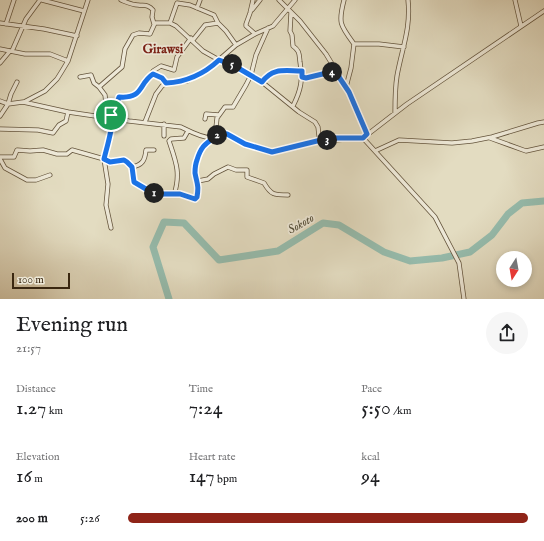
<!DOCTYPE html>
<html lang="en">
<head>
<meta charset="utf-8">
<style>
  :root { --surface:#fff; --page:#f6f6f6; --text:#202124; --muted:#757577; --accent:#8f2418 }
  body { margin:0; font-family:"IM FELL English",serif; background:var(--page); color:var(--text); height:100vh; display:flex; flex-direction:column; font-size:15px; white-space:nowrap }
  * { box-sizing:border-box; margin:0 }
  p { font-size:13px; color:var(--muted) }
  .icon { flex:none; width:22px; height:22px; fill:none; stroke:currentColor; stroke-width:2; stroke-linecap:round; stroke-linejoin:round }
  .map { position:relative; height:299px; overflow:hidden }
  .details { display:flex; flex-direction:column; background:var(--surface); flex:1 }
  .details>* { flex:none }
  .needle { width:26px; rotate:191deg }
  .fabs { position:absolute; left:496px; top:251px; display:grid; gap:8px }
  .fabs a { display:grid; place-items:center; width:36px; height:36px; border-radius:50%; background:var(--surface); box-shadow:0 2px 6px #0003; font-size:20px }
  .scale { position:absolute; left:12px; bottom:10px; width:58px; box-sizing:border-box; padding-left:4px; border:2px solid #3a2710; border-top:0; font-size:11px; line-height:14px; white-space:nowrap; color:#3a2710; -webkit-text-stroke:3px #ede8d7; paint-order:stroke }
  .pin { position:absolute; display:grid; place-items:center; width:34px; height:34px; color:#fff; margin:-17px; border:2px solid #fff; border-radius:50%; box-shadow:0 1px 4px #0007 }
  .km { position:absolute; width:20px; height:20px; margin:-10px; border-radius:50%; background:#222; color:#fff; font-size:11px; line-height:20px; text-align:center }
  .round { display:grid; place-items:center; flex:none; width:42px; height:42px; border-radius:21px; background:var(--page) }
  .head { display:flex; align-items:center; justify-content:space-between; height:68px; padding:0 16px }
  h1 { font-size:22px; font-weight:600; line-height:30px }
  .stats { display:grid; grid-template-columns:repeat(3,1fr); gap:6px; height:68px; padding:4px 16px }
  .stats div { display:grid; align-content:center }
  .stats b { font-size:20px; font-weight:600 }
  .stats small { font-size:11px; font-weight:400 }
  .stats p { font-size:11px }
  ul { padding:0 16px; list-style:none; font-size:13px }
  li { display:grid; grid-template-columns:64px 48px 1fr; align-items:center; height:30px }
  li i { height:10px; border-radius:5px; background:var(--accent) }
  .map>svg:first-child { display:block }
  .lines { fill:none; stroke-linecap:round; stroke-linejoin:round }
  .river { stroke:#96bcad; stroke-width:7 }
  .street-casing { stroke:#64543c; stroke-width:5 }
  .street { stroke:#ede8d7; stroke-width:3.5 }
  .route-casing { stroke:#fff; stroke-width:8 }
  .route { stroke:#1a73e8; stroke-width:5 }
  .labels { text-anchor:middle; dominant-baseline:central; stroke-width:3.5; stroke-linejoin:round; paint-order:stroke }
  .water-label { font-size:12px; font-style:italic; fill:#514c37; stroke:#ede8d7 }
  .quarter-label { font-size:13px; font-weight:bold; fill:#7a1f14; stroke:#ede8d7 }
</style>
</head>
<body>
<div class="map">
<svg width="544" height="299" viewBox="0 0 544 299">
  <rect width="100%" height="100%" fill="#e3dcc1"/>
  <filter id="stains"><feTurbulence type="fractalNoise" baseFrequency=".005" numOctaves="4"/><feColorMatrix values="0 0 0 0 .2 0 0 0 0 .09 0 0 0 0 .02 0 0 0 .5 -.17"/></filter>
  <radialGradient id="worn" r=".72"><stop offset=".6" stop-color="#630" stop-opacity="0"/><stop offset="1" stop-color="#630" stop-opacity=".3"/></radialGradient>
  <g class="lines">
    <!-- river -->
    <path class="river" d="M169,299l-16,-52 11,-25 20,1 35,37 59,-9 45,-28 16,2 45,27 26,9 32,-3 28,-6 22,-17 16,-21 14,-11 22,-2"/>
    <!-- street casing -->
    <g class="street-casing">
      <path id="street" d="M42,0l42,11
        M121,0c5,2 11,5 17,5 6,1 10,-1 15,5l-1,7 2,7
        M253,0l-3,13 -4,11v2l9,8
        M279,0l21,21 26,33 23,38 18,42
        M344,0c-6,23 -4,25 10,44l-3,24 -5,19
        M515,0l6,26
        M197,8l3,-8
        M252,10l8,-10
        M291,13l-1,18 2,4 1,11c7,5 6,8 7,16 3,18 1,28 -7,44
        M0,23l44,6 33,7
        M170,23l7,-20 13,2 24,10 4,8
        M6,24l8,-24
        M193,40l12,-15 13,-2 8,8 10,14
        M354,44h25l25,3
        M0,49l25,5h25l18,7
        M12,51l14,-32 14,-19
        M0,63l10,-12
        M153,74l9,5 4,4
        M80,77l11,-2 3,8 5,4 6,8 1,9 6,6 -1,4
        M302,77l4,2 29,-8
        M262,82c11,-14 23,-11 40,-11
        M99,87l23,-20 3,-18 8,-14 6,-2 11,1 5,-11h15l6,3 27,25 16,9 14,5 29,17 37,30 16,10 3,5 1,9 2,5
        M0,101l8,3 3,-10 6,-12
        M24,102l21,-11 12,-12 5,-8 6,-10 20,-61
        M395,113c0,-13 0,-25 2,-37 5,-28 14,-47 11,-76
        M0,116l8,-12 15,-2 45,10 61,9 52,6c8,4 21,11 31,11 3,0 6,-3 8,-5l7,1 18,10 27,8 49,-11 42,-3 44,-34 137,-93
        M205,119l1,-5 13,1
        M145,122l11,-28 6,-8 4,-3 21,-2 26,-16 23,-20 19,-11 18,-8 22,-26
        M164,124v12
        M0,129l38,1 15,3 6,-8 7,-4 2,-9
        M215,137l2,-19 8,-11h8l13,-22 5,-10 5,-20 12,-27
        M363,138l72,79 24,46 5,36
        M490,138l36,13 18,-4
        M375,151l24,-11 53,3 20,-2 20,-4 46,-14 6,-1
        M0,157h14l3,-7 13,1 13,-1 14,4h10l5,-4 32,9 6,4 14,-2 8,6 2,15 17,10 9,2h20l15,5c9,-9 -2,-24 0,-34 3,-14 8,-17 17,-27
        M0,159l5,9 22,12h9l14,-5
        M132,167c10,-2 13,-6 14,-17h8
        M198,181l10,-2 6,-5 14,-7 8,3h11v7l17,6c7,12 10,12 24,12
        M174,195c7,-22 2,-33 -5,-54l2,-2 13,-1 4,-7
        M111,228l-5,-23 2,-21 -4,-25 8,-33 1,-8 -2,-3 4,-6 3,-11 1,-1c25,2 19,-12 34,-23v-3l8,-5 13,4 3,-13 14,-19"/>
    </g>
    <!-- street -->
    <use href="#street" class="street"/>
  </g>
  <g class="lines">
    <!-- route casing -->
    <g class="route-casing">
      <path id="route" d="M219,60l14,5 29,17c11,-15 23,-11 40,-11v6l4,1 29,-7 14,21 18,42 -4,4h-28l-14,2 -49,12 -27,-8 -18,-10 -7,-1c-12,10 -18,10 -23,27 -2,5 -2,8 -2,13 2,11 4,12 2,24l-2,2 -15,-5h-20l-9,-2 -17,-10 -2,-15 -5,-5 -3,-2 -14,2 -6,-3c2,-9 11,-37 7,-44l4,-6 4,-12c25,2 19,-13 34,-23l9,4 4,5c21,-1 38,-9 53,-23z"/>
    </g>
    <!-- route -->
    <use href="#route" class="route"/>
  </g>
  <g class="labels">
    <!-- water labels -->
    <g class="water-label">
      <text transform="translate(301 224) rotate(-30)">Sokoto</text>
    </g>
    <!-- quarter labels -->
    <g class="quarter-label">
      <text x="163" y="49">Girawsi</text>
    </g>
  </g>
  <rect width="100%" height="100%" filter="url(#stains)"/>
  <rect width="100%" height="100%" fill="url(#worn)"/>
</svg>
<div class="fabs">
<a><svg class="needle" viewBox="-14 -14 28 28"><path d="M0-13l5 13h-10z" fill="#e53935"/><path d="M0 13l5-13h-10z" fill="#757577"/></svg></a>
</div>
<div class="scale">100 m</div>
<div class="pin" style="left:111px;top:115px;background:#1e9e55"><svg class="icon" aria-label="arrive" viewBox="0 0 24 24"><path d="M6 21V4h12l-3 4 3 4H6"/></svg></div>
<b class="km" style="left:154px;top:193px">1</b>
<b class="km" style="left:217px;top:135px">2</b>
<b class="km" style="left:327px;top:140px">3</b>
<b class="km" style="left:332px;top:72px">4</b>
<b class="km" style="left:232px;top:64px">5</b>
</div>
<section class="details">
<div class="head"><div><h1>Evening run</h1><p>21:57</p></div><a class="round"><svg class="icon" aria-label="share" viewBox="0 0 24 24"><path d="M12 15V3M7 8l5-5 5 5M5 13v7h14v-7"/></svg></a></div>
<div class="stats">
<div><p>Distance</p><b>1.27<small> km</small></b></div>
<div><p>Time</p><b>7:24</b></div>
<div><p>Pace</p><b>5:50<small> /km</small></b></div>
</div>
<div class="stats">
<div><p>Elevation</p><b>16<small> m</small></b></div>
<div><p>Heart rate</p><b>147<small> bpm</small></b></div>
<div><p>kcal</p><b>94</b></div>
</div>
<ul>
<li><b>200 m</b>5:26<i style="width:100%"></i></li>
</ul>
</section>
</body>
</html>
